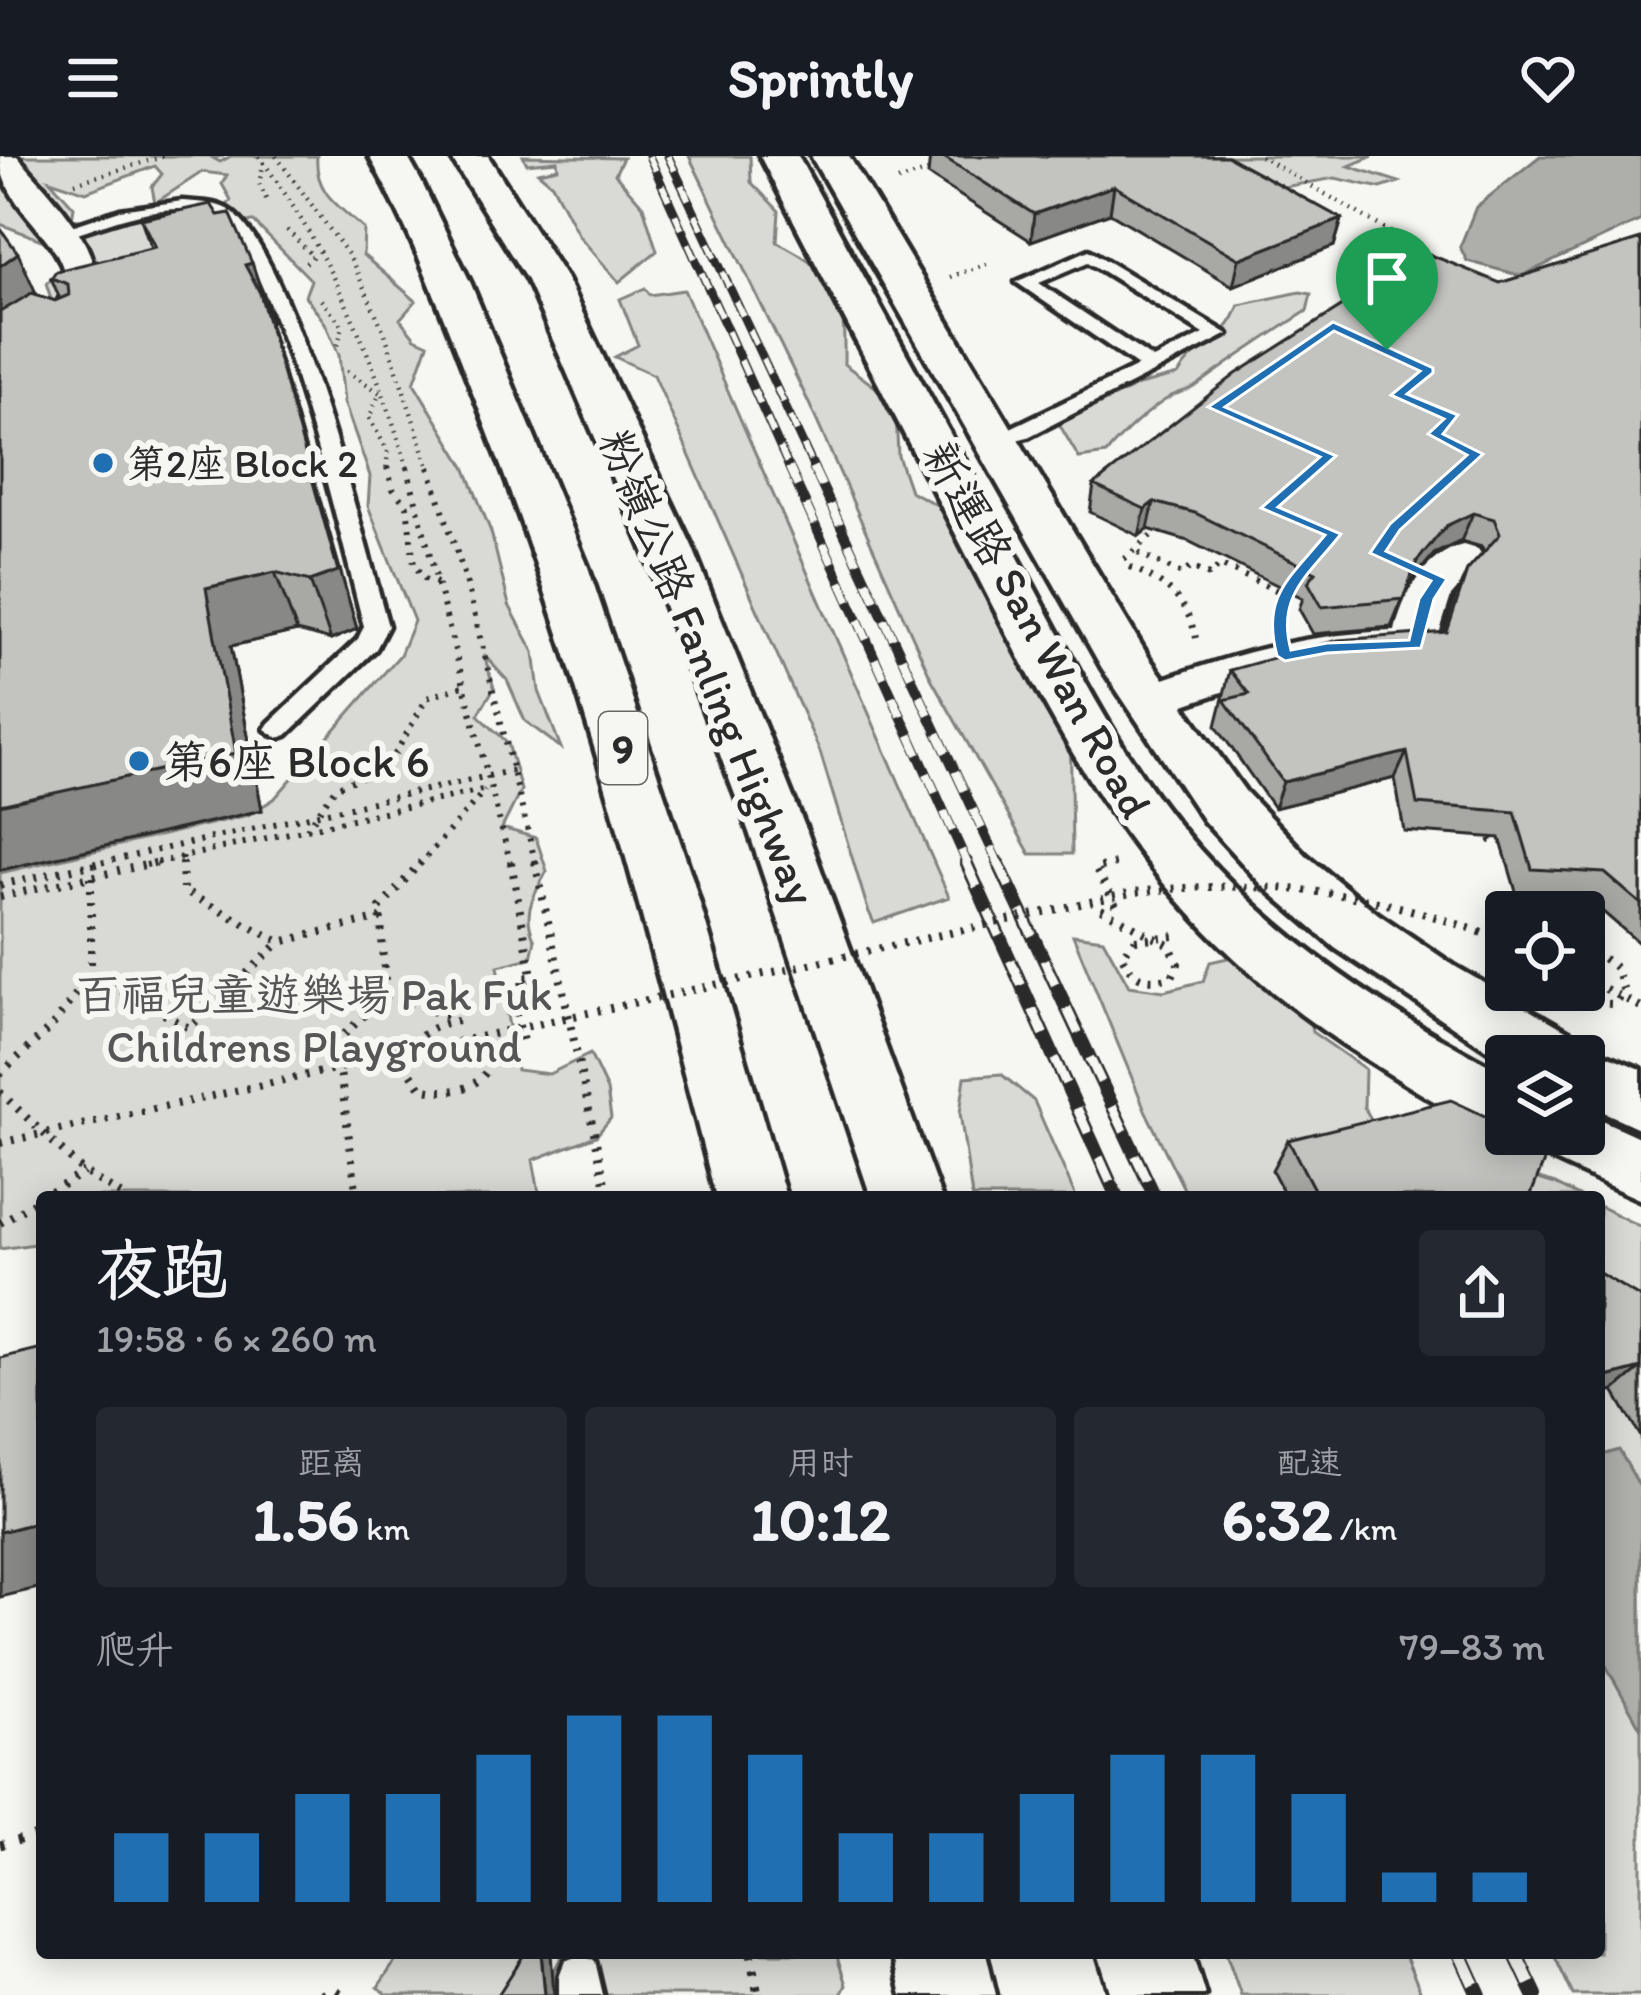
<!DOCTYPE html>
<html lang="zh">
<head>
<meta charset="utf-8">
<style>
  :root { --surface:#171b24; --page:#242831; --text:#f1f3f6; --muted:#9ea1a6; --accent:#1f6fb2 }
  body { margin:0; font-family:Itim,"LXGW WenKai TC",sans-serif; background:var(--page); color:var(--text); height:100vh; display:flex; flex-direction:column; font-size:45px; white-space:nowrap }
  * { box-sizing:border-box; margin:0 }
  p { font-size:39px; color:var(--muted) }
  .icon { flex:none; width:66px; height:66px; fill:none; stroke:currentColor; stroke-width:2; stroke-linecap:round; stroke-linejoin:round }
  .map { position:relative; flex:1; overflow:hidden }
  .side { position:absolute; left:36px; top:1035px; width:1569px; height:768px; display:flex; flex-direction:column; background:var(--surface); border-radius:12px; box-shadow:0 6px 30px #0003 }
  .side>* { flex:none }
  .buttons { position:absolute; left:1485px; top:735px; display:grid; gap:24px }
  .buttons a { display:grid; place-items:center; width:120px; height:120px; border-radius:12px; background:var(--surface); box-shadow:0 6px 30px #0003; font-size:60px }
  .pin { position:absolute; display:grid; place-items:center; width:102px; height:102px; color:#fff; margin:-123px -51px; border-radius:50% 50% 50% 0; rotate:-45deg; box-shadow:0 0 12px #0007 }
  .pin .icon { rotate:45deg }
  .round { display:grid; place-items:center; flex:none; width:126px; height:126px; border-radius:12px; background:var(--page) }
  .head { display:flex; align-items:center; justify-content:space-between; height:204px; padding:0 60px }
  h1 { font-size:66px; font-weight:800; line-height:90px }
  .stats { display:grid; grid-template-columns:repeat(3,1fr); gap:18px; height:204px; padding:12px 60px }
  .stats div { display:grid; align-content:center; border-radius:12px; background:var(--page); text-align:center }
  .stats b { font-size:60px; font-weight:800 }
  .stats small { font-size:33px; font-weight:400 }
  .stats p { font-size:33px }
  .chart { height:336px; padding:24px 60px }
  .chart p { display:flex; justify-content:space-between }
  .chart svg { width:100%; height:216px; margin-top:12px; stroke:var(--accent); stroke-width:6 }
  header { display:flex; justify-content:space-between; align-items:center; height:156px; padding:0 60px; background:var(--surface); font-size:54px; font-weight:800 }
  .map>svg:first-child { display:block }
  .green { fill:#d9d9d5; stroke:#828280; stroke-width:3 }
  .water { fill:#aeaeab; stroke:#7a7a78; stroke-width:3 }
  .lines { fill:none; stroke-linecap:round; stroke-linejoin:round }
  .service-casing { stroke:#2b2b2b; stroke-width:9 }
  .minor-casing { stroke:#2b2b2b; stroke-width:9 }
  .tertiary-casing { stroke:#2b2b2b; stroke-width:9 }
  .motorway-casing { stroke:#2b2b2b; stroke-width:9 }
  .path-far3 { stroke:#2b2b2b; stroke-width:4.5; stroke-dasharray:1.5 6; stroke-linecap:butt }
  .path-far2 { stroke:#2b2b2b; stroke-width:6; stroke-dasharray:3 8; stroke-linecap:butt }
  .path-far1 { stroke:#2b2b2b; stroke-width:8; stroke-dasharray:3 9; stroke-linecap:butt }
  .path { stroke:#2b2b2b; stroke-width:9; stroke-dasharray:4.5 12; stroke-linecap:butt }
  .service { fill:#f6f6f2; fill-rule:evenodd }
  .minor { fill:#f6f6f2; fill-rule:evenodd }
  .tertiary { fill:#f6f6f2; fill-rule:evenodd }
  .motorway { fill:#f6f6f2; fill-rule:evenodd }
  .rail-far3-casing { stroke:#2b2b2b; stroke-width:9 }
  .rail-far2-casing { stroke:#2b2b2b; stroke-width:10 }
  .rail-far1-casing { stroke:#2b2b2b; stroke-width:14 }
  .rail-casing { stroke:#2b2b2b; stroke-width:16 }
  .rail-far3 { stroke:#f6f6f2; stroke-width:6; stroke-dasharray:16; stroke-linecap:butt }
  .rail-far2 { stroke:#f6f6f2; stroke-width:8; stroke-dasharray:21; stroke-linecap:butt }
  .rail-far1 { stroke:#f6f6f2; stroke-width:9; stroke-dasharray:27; stroke-linecap:butt }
  .rail { stroke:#f6f6f2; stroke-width:12; stroke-dasharray:34; stroke-linecap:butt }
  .path-bridge { stroke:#2b2b2b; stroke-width:8; stroke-dasharray:3 9; stroke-linecap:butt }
  .wall { fill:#a8a8a5; stroke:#2b2b2b; stroke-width:3 }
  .shaded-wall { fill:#888886; stroke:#2b2b2b; stroke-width:3 }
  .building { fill:#c3c3c0; stroke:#2b2b2b; stroke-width:3 }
  .route { fill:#1f6fb2; stroke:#fff; stroke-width:3; fill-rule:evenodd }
  .poi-dot { fill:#1f6fb2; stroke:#f6f6f2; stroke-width:4.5 }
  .labels { text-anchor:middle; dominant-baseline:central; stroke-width:12; stroke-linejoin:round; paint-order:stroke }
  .far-poi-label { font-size:39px; fill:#2b2b2b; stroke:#f6f6f2; text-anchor:start }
  .shield { fill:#f6f6f2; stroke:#686867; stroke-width:3 }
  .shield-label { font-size:42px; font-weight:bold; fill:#2b2b2b }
  .street-label { font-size:45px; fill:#2b2b2b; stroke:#f6f6f2 }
  .poi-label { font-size:45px; fill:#2b2b2b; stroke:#f6f6f2; text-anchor:start }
  .park-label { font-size:45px; fill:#565656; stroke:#f6f6f2 }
</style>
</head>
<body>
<header><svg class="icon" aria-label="menu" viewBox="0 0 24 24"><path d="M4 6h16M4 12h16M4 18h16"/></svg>Sprintly<svg class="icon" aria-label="heart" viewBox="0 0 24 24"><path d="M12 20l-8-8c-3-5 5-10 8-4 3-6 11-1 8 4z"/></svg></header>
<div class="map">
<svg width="1641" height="1839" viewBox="0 0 1641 1839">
  <rect width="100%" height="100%" fill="#f6f6f2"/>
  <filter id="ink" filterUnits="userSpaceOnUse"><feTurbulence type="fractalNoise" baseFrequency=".00833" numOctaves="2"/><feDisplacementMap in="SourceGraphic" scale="24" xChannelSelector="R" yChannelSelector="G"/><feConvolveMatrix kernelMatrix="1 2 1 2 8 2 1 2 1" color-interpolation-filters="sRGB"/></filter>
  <g filter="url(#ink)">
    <!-- green -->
    <path class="green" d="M14,0h210l-11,2 7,4 11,-6h86c-3,37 22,50 47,73l-1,26 53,46 -16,18 15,19 13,6 -14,39 51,84 26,65 18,73 25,47 5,39 22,57 -36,-27 -18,-41 -23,-25 10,33 -16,27 30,28 13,47 -19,38 34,10 11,33c-13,24 -26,43 -12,69l-4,18 -33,8 19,104 32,4 41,-20 17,36 4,28 -15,18 -63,24 7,37h-498v46l-42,6v-376l248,-58 26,-16 126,-144 14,-34 -46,-115 2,-30 -26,-74 -5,-47 -14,-32 -20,-27 6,-16 -57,-58h-26l-6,-10 9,-12 -9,-16 5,-9 -25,-3 -47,31 -3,-16 10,-13 -7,-8 -69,26 -36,-12 24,27 -2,12 14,2 40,-14 55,8 -40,78 -89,9 -6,-19 22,-14 -11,-23 -57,-22v-49l7,-1z
      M523,0l100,2 -8,16 28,32 14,45 -38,31 -40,-46 -27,-52 -14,-12 20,-4 -1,-7 -30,3z
      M689,0h61l1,26 28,29 -2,31c64,32 68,54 67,122l34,25 18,22 2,45 12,35 46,24 114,195 2,144h-42l-99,-176 -124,-279z
      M1221,0h152l-24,10 50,16 -18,6 -46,-10 -57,10z
      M645,132l5,7 34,-5 265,607 -75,26 -6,-13 -48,-158 -166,-377 -39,-18 23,-12 -18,-46z
      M1300,136l11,2 -4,17c-38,24 -75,49 -111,75 -8,5 -18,6 -26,11 -19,11 -50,39 -64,57l-27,4 -20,-34 80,-39 39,-10c19,-33 48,-32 61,-70z
      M1073,779l30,4 26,47 35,5 39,-10 7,-19 35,-8 61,44 6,34 53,37 -1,38 13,22 178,55 26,13h-393l-42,-85z
      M1001,918l33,27 42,96h-104l-12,-84 5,-36z
      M1599,1050l42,21v768h-68l-20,-42h46z
      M401,1797h128l-25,42h-116l-10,-8z
      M563,1797h273l10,32 -5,10h-299z
      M1226,1797h178l18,42h-181z"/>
    <!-- water -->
    <path class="water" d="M1540,0h101v64l-120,56 -54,-15 -7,-14 16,-40z
      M1619,1294l22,39v240l-42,-76v-197z"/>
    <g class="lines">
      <!-- service casing -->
      <g class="service-casing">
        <path id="service" d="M182,45c13,1 32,1 45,8 64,35 139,339 161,417l-12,23 -89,86 -9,3 -13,-9 4,-6 89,-84 6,-13c-20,-74 -88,-380 -151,-410 -45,-21 -110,11 -153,22l-9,-5 69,-23z
          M1089,94l139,84 -200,103 -40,10v-8l150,-73 -122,-84zM1088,106l116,72 -51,25 -114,-76z
          M580,1799l15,6 8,34h-44v-19l6,-15z"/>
      </g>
      <!-- minor casing -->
      <g class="minor-casing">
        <path id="minor" d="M0,0h17c42,49 118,118 54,179 -19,18 -45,36 -71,42v-27c146,-83 0,-117 0,-194z
          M1463,389l15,4 6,9 -33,38 -19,60 -105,7 -46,9 -132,45 -17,-5 -6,-11 6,-11c95,-33 162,-56 263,-59 8,-36 30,-77 68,-86z"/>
      </g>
      <!-- tertiary casing -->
      <g class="tertiary-casing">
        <path id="tertiary" d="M760,0h38c74,136 149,271 223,407 54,99 103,202 178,286 85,95 194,167 307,225v60c-51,-16 -98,-49 -143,-77 -224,-143 -298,-312 -415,-538 -62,-121 -125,-242 -188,-363z
          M811,0h38l300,502 96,133 61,64 72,59 78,53 122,70 4,8 59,24v60l-57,-26v-47h-78v4l-15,-8 -156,-104 -71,-61 -60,-66 -102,-153z
          M1584,956l57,26v62l-101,-46 -10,-20h54z"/>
      </g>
      <!-- motorway casing -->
      <g class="motorway-casing">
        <path id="motorway" d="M369,0h38l14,25 50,103 117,283 105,313 93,317h-70c-69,-267 -137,-534 -238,-791 -33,-85 -64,-170 -109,-250z
          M450,0h38l79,124 125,266 115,286 134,365h-70l-122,-365 -107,-286 -115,-266z
          M892,1797h94l10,42h-94z
          M1098,1797h94l13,42h-94z"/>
      </g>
      <!-- path-far3 -->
      <path class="path-far3" d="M259,0c70,96 115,200 149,314
        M276,0l74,101 35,77 45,136
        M1260,0l170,99 -3,4
        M264,6l-5,21 9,20
        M898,25l37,-12
        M75,27l90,-27
        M287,74l26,26 -10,10
        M950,121l42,-15
        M321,144l22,26 -6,21
        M347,215l33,22 -11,25 19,33 -2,19"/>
      <!-- path-far2 -->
      <path class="path-far2" d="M387,311l6,22 14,17 7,59 11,14 13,4
        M407,311l104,398
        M429,311l37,113 70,285
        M1138,397l44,21 9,-7 18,8 11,-10 65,29
        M1124,403l39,-33
        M1130,411c36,16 56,31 66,71
        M1488,672l3,13 19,2
        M307,673l29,-42 51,-19 40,-70 36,-12
        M182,700v9
        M91,709l424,-95
        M146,709l340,-76
        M419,709l66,-75"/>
      <!-- path-far1 -->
      <path class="path-far1" d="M182,706l1,29 97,51 101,-24
        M511,706l25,135
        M535,706l73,335
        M1115,708l-20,4 22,39
        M91,721v97l98,54 91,-86
        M0,729l105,-23
        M0,741l159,-35
        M1135,784l40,-4
        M1584,788l32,24 8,24 -10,12 -29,-1
        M1584,822l57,29
        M509,833l8,16 10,-1 -6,-27h10
        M387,839l64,23
        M513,846l10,39
        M458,865c-28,4 -46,16 -52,45l15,22c36,9 68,-1 74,-40
        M0,918l52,-48 39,-52
        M0,936l84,80 41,25
        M357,1041l-21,-155 50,-47 -6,-87 41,-46
        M0,1067l84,-51"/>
      <!-- path -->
      <path class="path" d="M0,1689l42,-11
        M750,1797l8,42
        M321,1839l14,-5 8,5"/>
      <!-- service -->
      <use href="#service" class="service"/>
      <!-- minor -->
      <use href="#minor" class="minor"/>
      <!-- tertiary -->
      <use href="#tertiary" class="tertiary"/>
      <!-- motorway -->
      <use href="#motorway" class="motorway"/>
      <!-- rail-far3 casing -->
      <g class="rail-far3-casing">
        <path id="rail-far3" d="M649,0l141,314
          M668,0l147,314"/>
      </g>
      <!-- rail-far2 casing -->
      <g class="rail-far2-casing">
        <path id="rail-far2" d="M789,311l179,398
          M813,311l186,398"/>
      </g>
      <!-- rail-far1 casing -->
      <g class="rail-far1-casing">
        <path id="rail-far1" d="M966,706l151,335
          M998,706l157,335"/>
      </g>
      <!-- rail casing -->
      <g class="rail-casing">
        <path id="rail" d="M1460,1797l19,42
          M1515,1797l20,42"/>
      </g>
      <!-- rail-far3 -->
      <use href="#rail-far3" class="rail-far3"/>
      <!-- rail-far2 -->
      <use href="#rail-far2" class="rail-far2"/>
      <!-- rail-far1 -->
      <use href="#rail-far1" class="rail-far1"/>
      <!-- rail -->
      <use href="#rail" class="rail"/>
      <!-- path-bridge -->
      <path class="path-bridge" d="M1101,753l69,37 8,18 -6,13c-25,6 -38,4 -50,-21l13,-16
        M0,987l1135,-251c136,-14 244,-1 371,50"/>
    </g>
    <!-- wall -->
    <path class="wall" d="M930,0h297l115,63 -8,27 -101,40 -123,-73 -79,28 -103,-66z
      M218,59l34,48 19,58 -2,1 88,307 -26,11 -34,-9 -66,15 31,164 -262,60v-642l37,67 18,6 5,-2 -9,-21 100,-30 -10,-29z
      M1641,83v706l-54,-47 -70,-3 -17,-57 -96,-7 -9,-53 -121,30 -58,-82 14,-56 214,-37 11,-35 12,-27 17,-19 -2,-5 -21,-6 -27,13 -26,32 -17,41 -78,7 -14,-25 4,-11 -115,-57 -40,-12 -9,7 -49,-24 4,-27 406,-202z
      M1288,984l242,57h-244l-14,-27z
      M1599,1117l42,25v139l-27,-46 -15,4z"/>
    <!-- shaded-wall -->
    <path class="shaded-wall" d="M1114,30l-4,27 -79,28 3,-27z
      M1342,63l-8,27 -101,40 6,-27z
      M18,97l26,58 -44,33v-78z
      M252,107l19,58 -2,1 88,307 -26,11 -21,-59 -65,-316z
      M1154,346l-6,27 -9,7 6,-27z
      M1473,357l-12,28 -27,13 -28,34 11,-27 29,-35z
      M275,416l22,59 -66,15 31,164 -262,60v-65l206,-217z
      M1407,596l-12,26 -121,30 9,-26z
      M1641,1212l-27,23 -15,4v-16z
      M42,1365v66l-42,10v-65z
      M541,1797h10l3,42h-9z"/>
    <!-- building -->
    <path class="building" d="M942,0h285l115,63 -103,40 -125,-73 -80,28z
      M211,48l7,11 12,-2 22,50 -7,2 15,28 78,278 -28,10 -35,-9 -69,16 30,165 -236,52v-493l32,-19 23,8 14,-6 -1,-11 -17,-6 5,-7 99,-24 -14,-28z
      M0,72l18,25 -18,13z
      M1641,83v665l-36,-31 -73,-4 -17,-57 -98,-8 -10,-52 -124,30 -59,-82 25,-6 -19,-24 108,-30 109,-8 20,-61 33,-37 -6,-15 -21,-6 -27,13 -29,35 -14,38 -81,8 -14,-25 8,-10 -121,-59 -41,-11 -9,7 -51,-24 142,-111 190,-121 74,30z
      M1451,944l55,26v8h18l26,12 -20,51h-212l-30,-57z
      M1599,1117l42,25v70l-42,11z
      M42,1192v173l-42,11v-174z
      M525,1797h16l4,42h-47z"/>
  </g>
  <!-- route -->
  <path class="route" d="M1333,166l100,46v5l-26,21 51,21 -15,19 40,20 -83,76 -14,21 61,28 -13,20 -13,49 -94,5 -42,8 -8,-5c-16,-60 12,-77 48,-121l-64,-27 59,-51 -112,-50zM1334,175l86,40 -29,24 53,24 -16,15 39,21 -77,69 -20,29 61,28 -12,18 -10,41 -82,3 -36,7c-15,-55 19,-76 50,-116l-63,-27 58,-51 -111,-49z"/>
  <!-- markers -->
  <g class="poi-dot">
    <circle cx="103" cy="307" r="12"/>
    <circle cx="139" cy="605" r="12"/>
  </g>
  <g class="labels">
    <!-- far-poi labels -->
    <g class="far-poi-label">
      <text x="127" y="307">第2座 Block 2</text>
    </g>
    <!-- shield labels -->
    <rect class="shield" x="599" y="556" width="48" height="72" rx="9"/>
    <g class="shield-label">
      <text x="623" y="592">9</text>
    </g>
    <!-- street labels -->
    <g class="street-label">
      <text transform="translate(1038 473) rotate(61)">新運路 San Wan Road</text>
      <text transform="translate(709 511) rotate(68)">粉嶺公路 Fanling Highway</text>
    </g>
    <!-- poi labels -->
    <g class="poi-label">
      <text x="163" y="605">第6座 Block 6</text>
    </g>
    <!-- park labels -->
    <g class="park-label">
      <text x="314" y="838">百福兒童遊樂場 Pak Fuk<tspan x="314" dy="52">Childrens Playground</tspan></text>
    </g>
  </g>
</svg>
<div class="buttons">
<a><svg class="icon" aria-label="locate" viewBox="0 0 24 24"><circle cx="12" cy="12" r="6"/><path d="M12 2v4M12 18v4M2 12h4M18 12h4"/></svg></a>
<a><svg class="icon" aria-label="layers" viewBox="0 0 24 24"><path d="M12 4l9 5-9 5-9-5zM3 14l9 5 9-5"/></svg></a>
</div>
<div class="pin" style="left:1387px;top:194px;background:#1e9e55"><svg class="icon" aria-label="arrive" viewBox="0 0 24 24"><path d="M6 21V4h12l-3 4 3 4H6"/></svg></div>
<section class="side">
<div class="head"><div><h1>夜跑</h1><p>19:58 · 6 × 260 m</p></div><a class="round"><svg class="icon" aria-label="share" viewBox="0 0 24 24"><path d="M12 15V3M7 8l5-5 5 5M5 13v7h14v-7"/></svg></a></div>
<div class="stats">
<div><p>距离</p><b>1.56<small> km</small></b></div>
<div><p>用时</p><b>10:12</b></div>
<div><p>配速</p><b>6:32<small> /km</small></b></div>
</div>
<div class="chart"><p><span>爬升</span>79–83 m</p>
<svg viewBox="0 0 160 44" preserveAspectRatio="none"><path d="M5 44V30M15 44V30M25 44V22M35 44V22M45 44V14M55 44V6M65 44V6M75 44V14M85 44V30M95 44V30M105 44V22M115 44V14M125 44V14M135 44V22M145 44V38M155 44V38"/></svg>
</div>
</section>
</div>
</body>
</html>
